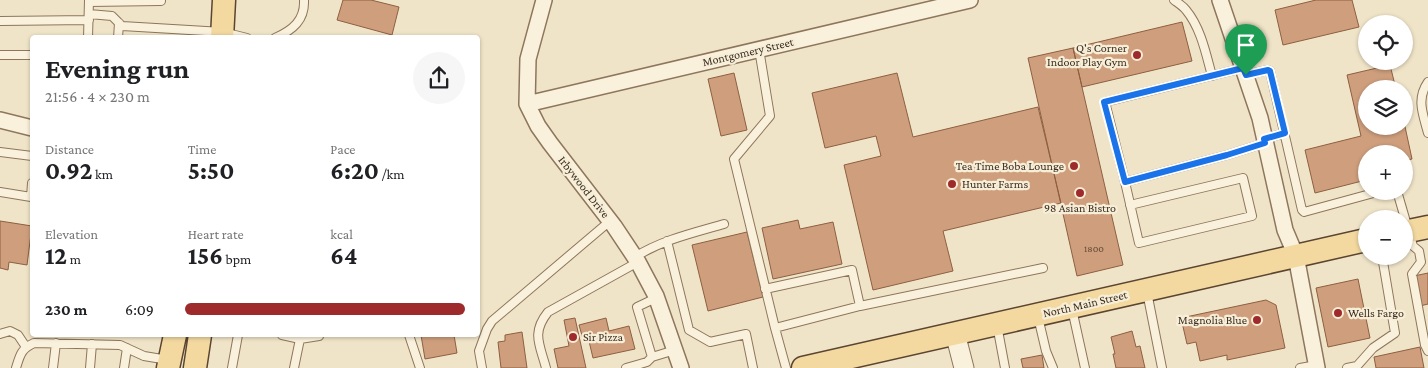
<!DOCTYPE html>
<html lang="en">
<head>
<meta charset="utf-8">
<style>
  :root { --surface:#fff; --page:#f6f6f6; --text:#202124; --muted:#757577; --accent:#9e2a2b }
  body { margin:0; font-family:"Crimson Pro",serif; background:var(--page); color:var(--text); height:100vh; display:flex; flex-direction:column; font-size:19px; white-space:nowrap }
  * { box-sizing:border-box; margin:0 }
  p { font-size:16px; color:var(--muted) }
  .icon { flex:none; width:28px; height:28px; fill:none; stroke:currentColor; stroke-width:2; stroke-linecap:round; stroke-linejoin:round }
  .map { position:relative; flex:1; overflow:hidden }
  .panel { position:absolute; left:30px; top:35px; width:450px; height:302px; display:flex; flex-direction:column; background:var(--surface); border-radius:5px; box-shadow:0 1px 4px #0004 }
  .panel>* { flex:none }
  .tools { position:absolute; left:1358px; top:15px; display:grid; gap:10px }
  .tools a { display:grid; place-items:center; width:55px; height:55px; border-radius:50%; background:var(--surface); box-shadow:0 1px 4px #0004; font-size:25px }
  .pin { position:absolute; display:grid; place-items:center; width:42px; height:42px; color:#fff; margin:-51px -21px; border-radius:50% 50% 50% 0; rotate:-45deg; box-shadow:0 0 5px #0007 }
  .pin .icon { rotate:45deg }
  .round { display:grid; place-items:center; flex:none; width:52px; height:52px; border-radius:26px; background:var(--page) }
  .summary { display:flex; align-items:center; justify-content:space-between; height:85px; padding:0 15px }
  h1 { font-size:28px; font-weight:700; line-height:38px }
  .metrics { display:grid; grid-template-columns:repeat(3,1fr); gap:8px; height:85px; padding:5px 15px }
  .metrics div { display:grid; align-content:center }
  .metrics b { font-size:25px; font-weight:700 }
  .metrics small { font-size:14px; font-weight:400 }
  .metrics p { font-size:14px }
  ul { padding:0 15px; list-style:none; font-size:16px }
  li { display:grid; grid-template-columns:80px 60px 1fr; align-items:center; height:38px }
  li i { height:12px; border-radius:6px; background:var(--accent) }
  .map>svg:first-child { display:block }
  .building { fill:#cf9f7d; stroke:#8d5f41 }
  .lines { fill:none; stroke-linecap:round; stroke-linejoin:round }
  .service-casing { stroke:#8d765c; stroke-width:10 }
  .minor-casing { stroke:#8d765c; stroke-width:18 }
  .tertiary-casing { stroke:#8d765c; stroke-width:21 }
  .primary-casing { stroke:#5b4430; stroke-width:25 }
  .service { stroke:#faf1dc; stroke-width:8 }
  .minor { stroke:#faf1dc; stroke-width:15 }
  .tertiary { stroke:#faf1dc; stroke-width:19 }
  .primary { stroke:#f3d9a0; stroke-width:22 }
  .route-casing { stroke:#fff; stroke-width:10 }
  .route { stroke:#1a73e8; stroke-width:6 }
  .poi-dot { fill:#9e2a2b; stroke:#f7eed8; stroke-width:2 }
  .labels { text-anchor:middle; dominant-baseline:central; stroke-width:4.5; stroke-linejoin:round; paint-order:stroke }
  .number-label { font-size:10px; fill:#624a37 }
  .poi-label { font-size:12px; fill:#3d2e20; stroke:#f7eed8; text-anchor:end }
  .street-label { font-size:12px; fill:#3d2e20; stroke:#f7eed8 }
</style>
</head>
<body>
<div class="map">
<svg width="1428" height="368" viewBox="0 0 1428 368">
  <rect width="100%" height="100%" fill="#f0e4c8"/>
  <!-- building -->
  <path class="building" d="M343,0h28l28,7 -7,28 -55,-15z
    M1316,0h36l7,27 -76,18 -8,-35z
    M1182,22l10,39 -110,26 -9,-39z
    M1073,48l50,217 -46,11 -49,-218z
    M1390,65l6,24h-30v37h38v-4l8,37 -8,2v-7h-38v26l-51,13 -10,-43 56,-14 -14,-61z
    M734,73l13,57 -26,6 -13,-57z
    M897,73l16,64 125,-30 23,96 -118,28 10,40 -80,19 -29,-125 37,-9 -5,-20 -51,12 -13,-55z
    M798,220l2,9 33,-7 9,42 -69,15 -11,-51z
    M0,221l32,5 -5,39 -18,-3 -1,8 -8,-2z
    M747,232l16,65 -55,14 -16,-66z
    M1428,273v31l-8,2 -6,-30z
    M1358,279l12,59 -42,9 -12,-59z
    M1266,300l10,5 9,43 -58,12v-5l-27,6 -4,-19 -9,2 -6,-26z
    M575,318l11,50h-28l-4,-19 15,-3 -5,-26z
    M606,318l3,13 20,-5 6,23 -42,9 -5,-21 -5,2 -4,-14z
    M1132,331l4,16 4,-1 5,22h-29l-3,-14h2l-4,-17z
    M522,332l5,36h-26l-3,-26 7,-1v-6z
    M421,335h33l3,18 -32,6z
    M1420,347l4,21h-48l-2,-11z
    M1042,355l2,13h-21l-2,-9z"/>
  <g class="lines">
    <!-- service casing -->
    <g class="service-casing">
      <path id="service" d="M1174,0c4,3 9,6 12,10 15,18 20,44 26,66
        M89,2l72,-1v-1
        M89,14l23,2 10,10 101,6 24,6
        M0,21l89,-1
        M88,38l1,-38
        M118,38l1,-15
        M275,38c18,-8 30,-18 29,-38
        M759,49l11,67 -36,43 41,169 11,40
        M0,55h32
        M1243,68l-138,34 20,80 102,-27 38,-12
        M1245,75l23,-5 2,1 32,139 2,2 77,-21
        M1428,82c-12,17 -5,32 0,51
        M1264,139l21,-6
        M0,152l32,4
        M1125,182l14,61 113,-27 -9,-38 -113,27
        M1397,191l16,55 6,5 2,11 -9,12 13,71 3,6
        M0,192l31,5 1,-14
        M667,241l22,89 21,12 36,-8 7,34
        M635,257c27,-17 58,-24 89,-33
        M765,289l87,-19 8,36 -85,22
        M1147,292l15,76
        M860,306l183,-38
        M1072,309l13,59
        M1038,317l8,34 7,17
        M997,325l8,43
        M0,334l10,-3 8,4 8,12
        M282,335l18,4 -6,29
        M409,335l11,33
        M300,339l19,-3v-1
        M652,357l23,-7
        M16,368c4,-13 5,-19 18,-25l86,2 24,11 24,4
        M53,368l3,-25
        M90,368l2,-24
        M124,368l3,-20
        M232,368l6,-33
        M482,368l-3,-17 8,-22 5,-8 118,-100
        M546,368c-6,-23 -15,-35 2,-56l90,-50
        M626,368l21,-6 5,-5 -15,-50 19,-9
        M1300,368l17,-3
        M1347,368l10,-2 16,-18 22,-15 -13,-77"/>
    </g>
    <!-- minor casing -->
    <g class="minor-casing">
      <path id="minor" d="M544,0l-16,59 -1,45 11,22 12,17 64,83 24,36 18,34 25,72
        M1220,0l40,118 25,112 11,26 21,112
        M527,104l443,-104
        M0,120l32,8"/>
    </g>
    <!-- tertiary casing -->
    <g class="tertiary-casing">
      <path id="tertiary" d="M955,333l9,35"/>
    </g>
    <!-- primary casing -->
    <g class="primary-casing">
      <path id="primary" d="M222,38l2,-38
        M1404,232l24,-5
        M168,368l7,-33
        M195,368l5,-33
        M803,368l563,-128"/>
    </g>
    <!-- service -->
    <use href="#service" class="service"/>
    <!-- minor -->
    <use href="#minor" class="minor"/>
    <!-- tertiary -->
    <use href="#tertiary" class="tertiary"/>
    <!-- primary -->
    <use href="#primary" class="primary"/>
  </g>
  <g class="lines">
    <!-- route casing -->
    <g class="route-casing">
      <path id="route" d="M1243,68l3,7 22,-5 2,1 15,62 -21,6 1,4 -38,12 -102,27 -21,-80z"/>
    </g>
    <!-- route -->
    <use href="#route" class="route"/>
  </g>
  <!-- markers -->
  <g class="poi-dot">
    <circle cx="1137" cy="55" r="5"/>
    <circle cx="1074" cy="166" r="5"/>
    <circle cx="952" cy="184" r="5"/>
    <circle cx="1080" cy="193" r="5"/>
    <circle cx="1338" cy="313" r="5"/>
    <circle cx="1257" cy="320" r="5"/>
    <circle cx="573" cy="337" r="5"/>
  </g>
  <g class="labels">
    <!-- number labels -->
    <g class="number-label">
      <text x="1094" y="248">1800</text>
    </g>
    <!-- poi labels -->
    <g class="poi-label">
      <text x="1127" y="48">Q's Corner<tspan x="1127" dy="14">Indoor Play Gym</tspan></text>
      <text x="1064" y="166">Tea Time Boba Lounge</text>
      <text x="962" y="184" text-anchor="start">Hunter Farms</text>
      <text x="1080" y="208" text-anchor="middle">98 Asian Bistro</text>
      <text x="1348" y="313" text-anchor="start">Wells Fargo</text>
      <text x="1247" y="320">Magnolia Blue</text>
      <text x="583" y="337" text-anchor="start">Sir Pizza</text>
    </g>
    <!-- street labels -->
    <g class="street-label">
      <text transform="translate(748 52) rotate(-13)">Montgomery Street</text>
      <text transform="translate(584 187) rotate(52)">Irbywood Drive</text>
      <text transform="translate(1085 304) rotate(-13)">North Main Street</text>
    </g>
  </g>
</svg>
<div class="tools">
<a><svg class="icon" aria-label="locate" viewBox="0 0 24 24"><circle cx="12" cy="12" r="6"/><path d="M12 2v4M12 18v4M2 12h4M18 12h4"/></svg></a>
<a><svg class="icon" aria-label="layers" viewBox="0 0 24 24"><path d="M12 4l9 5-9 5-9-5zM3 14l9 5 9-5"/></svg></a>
<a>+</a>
<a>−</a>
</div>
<div class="pin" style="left:1246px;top:75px;background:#1e9e55"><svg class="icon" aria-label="arrive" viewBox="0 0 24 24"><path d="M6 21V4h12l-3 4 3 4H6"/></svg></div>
<section class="panel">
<div class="summary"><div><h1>Evening run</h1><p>21:56 · 4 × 230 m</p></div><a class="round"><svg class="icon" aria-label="share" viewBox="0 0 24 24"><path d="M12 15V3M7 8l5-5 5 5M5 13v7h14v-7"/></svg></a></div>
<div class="metrics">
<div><p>Distance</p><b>0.92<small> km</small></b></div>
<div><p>Time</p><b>5:50</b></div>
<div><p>Pace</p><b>6:20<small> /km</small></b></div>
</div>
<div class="metrics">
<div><p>Elevation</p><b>12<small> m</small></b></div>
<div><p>Heart rate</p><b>156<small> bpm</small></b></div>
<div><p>kcal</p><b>64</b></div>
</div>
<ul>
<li><b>230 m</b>6:09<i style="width:100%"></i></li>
</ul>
</section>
</div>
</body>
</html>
